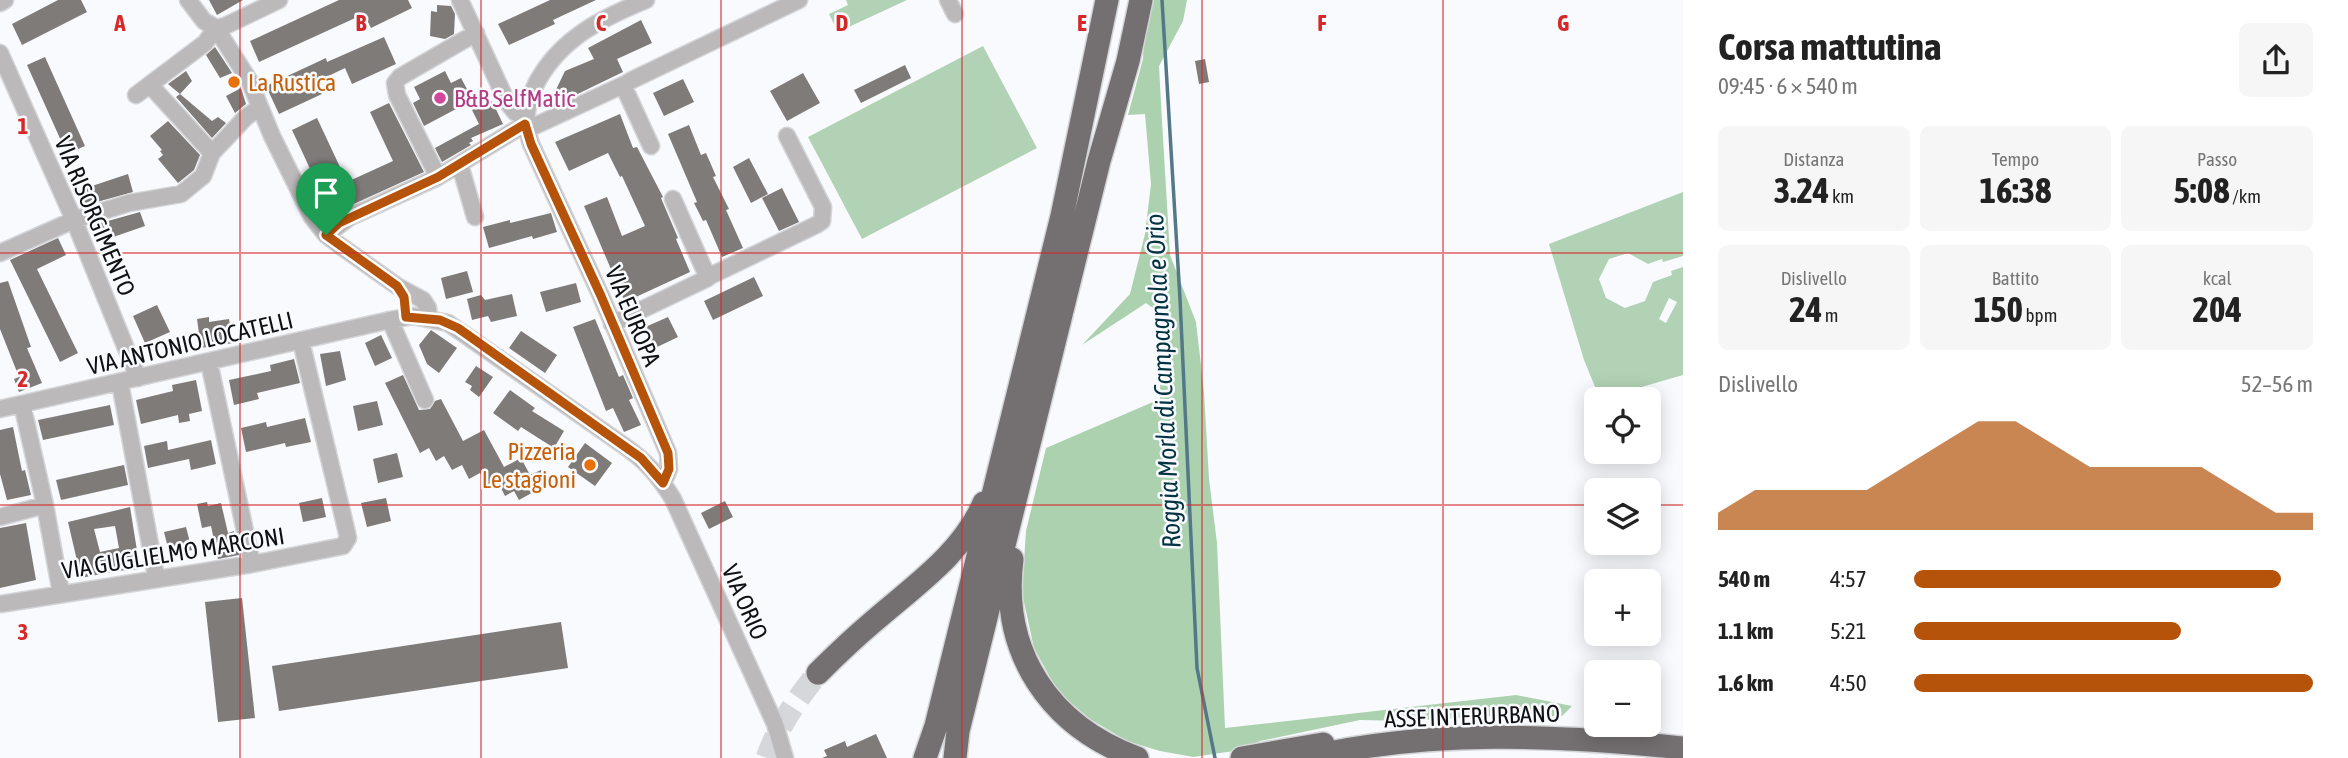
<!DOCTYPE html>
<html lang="it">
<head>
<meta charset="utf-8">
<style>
  :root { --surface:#fff; --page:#f6f6f6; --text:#222; --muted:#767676; --accent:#b45309 }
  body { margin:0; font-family:"Asap Condensed",sans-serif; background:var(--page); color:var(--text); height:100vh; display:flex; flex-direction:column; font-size:26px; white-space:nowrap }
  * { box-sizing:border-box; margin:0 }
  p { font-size:23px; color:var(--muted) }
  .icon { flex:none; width:38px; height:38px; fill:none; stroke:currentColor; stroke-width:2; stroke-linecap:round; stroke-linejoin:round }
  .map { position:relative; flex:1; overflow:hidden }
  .sheet { display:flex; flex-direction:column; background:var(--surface); width:665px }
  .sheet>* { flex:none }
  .buttons { position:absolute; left:1584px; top:387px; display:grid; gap:14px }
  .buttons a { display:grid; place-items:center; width:77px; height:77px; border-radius:10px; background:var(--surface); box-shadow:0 4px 18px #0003; font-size:35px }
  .pin { position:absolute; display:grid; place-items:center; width:60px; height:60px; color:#fff; margin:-72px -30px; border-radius:50% 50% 50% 0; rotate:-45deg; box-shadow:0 0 7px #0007 }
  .pin .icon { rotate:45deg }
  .round { display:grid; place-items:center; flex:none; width:74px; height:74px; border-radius:10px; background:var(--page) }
  .headline { display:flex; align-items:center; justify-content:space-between; height:119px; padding:0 35px }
  h1 { font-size:38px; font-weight:700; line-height:52px }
  .stats { display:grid; grid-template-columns:repeat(3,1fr); gap:10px; height:119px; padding:7px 35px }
  .stats div { display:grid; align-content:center; border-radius:10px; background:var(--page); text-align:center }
  .stats b { font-size:35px; font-weight:700 }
  .stats small { font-size:19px; font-weight:400 }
  .stats p { font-size:19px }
  .chart { height:196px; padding:14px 35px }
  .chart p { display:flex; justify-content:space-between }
  .chart svg { width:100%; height:126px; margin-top:7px; fill:var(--accent); opacity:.7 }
  ul { padding:0 35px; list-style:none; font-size:23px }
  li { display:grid; grid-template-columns:112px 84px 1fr; align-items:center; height:52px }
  li i { height:18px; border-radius:9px; background:var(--accent) }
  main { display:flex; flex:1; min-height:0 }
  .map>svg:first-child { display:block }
  .green { fill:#b1d2b4; fill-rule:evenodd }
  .forest { fill:#acd1af }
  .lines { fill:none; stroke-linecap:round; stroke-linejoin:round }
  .stream { stroke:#547887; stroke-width:3.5 }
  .building { fill:#7f7b79; fill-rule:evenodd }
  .highway-tunnel { stroke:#d6d7da; stroke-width:23; stroke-dasharray:23 11; stroke-linecap:butt }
  .minor-casing { stroke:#d4d5d8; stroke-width:19 }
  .highway-casing { stroke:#d4d5d8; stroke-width:26 }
  .minor { stroke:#bbb9ba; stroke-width:16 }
  .highway { stroke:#747071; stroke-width:23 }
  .route-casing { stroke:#fff; stroke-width:14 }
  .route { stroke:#b45309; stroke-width:9 }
  .grid { fill:none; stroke:#d62828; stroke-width:2; stroke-opacity:0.55 }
  .food-dot { fill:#e8710a; stroke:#f9fafe; stroke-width:2.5 }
  .hotel-dot { fill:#d1479c; stroke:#f9fafe; stroke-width:2.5 }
  .labels { text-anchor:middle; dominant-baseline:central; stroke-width:5; stroke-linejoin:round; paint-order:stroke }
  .food-label { font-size:24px; fill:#c56008; stroke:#f9fafe; text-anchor:start }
  .hotel-label { font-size:24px; fill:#b23c85; stroke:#f9fafe; text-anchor:start }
  .street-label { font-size:24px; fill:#0f1011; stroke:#f9fafe }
  .water-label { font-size:26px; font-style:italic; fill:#033242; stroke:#f9fafe }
  .grid-label { font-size:23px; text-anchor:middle; font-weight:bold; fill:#d62828; stroke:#f9fafe; stroke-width:5; stroke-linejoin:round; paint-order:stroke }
</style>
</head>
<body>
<main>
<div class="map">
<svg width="1683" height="758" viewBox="0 0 1683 758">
  <rect width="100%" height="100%" fill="#f9fafe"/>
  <!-- green -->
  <path class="green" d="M846,0h61l-69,32 -9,-18 19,-9z
    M983,46l54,102 -175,91 -54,-102z
    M1683,192v64l-20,6 -1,-3 -14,5 -20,-11 -19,6 -10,20 7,19 19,10 20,-7 8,-19 19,-7 -1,-4 12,-4v108l-83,24 -16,-39 -35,-116zM1669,298l8,4 -11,21 -7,-4z"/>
  <!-- forest -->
  <path class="forest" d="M1152,0h35l-4,21 -24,45 3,55 8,134 26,67 8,70 5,87 8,64 8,185 291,-33 56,11 -10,10h-69l-88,5 -45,-1 -100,21 -26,10 -41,6 -33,-6 -33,-10 -37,-22 -32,-27 -24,-44 -12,-55 4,-62 20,-83 114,-49 1,-85 -15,-11 -64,42 48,-51 15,-60 6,-50 -6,-70 -17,1 15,-56 1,-24z"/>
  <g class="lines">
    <!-- stream -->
    <path class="stream" d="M1162,0l18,299 17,369 18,90"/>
  </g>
  <!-- building -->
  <path class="building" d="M58,0h23l6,12 -65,33 -10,-21z
    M209,0h34l-26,15z
    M339,0h69l4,8 -41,20 -7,-14 -105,48 -9,-21z
    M550,0h46l-43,20 2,4 -46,21 -11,-21z
    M437,5l14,1 4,8 -1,20 -9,5 -15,-3 1,-25 6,1z
    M641,20l11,23 -35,16 6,13 -64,31 -6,-7 12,-25 29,-12 -6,-11z
    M384,37l12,27 -44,20 -7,-16 -29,14 6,12 -43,20 -13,-28 60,-28 1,4z
    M215,47l17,26 -12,5 -14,-23z
    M45,57l40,89 -18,8 -40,-89z
    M1205,59l4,23 -10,2 -4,-23z
    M905,65l6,13 -50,25 -7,-13z
    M186,71l6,10 -12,13 -12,-10z
    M445,71l6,12 10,-5 12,22 -49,26 -11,-23 7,-4 -6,-12z
    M803,73l17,30 -33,18 -17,-30z
    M683,79l11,23 -30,14 -11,-23z
    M241,88l5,16 -11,9 -9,-17z
    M180,94l32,27 6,-4 8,6 -14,15 -36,-41z
    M492,101l11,23 -32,14 2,3 -4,2 2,2 -29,17 -7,-14 44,-24 -7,-14z
    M389,103l35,69 -79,36 -13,8 -40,-86 25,-12 30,64 46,-21 -23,-49z
    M620,114l13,34 4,-1 26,50 -2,1 17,40 -2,1 14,33 -65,30 -41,-96 23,-9 15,39 23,-10 -23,-50 -2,1 -12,-24 -39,18 -14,-29z
    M168,121l32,34 -6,15 -16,13 -20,-24 5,-4 -3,-4 2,-1 -12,-14z
    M689,125l12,30 5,-2 10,23 -3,1 16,32 -3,1 17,38 -21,9 -16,-37 -3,1 -9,-18 3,-1 -29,-68z
    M749,158l19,36 -17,9 -18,-36z
    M128,174l5,18 -47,13 -6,-15z
    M782,188l17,34 -20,9 -17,-33z
    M140,212l5,14 -49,17 -6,-17z
    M551,213l6,19 -24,7 -1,-3 -43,12 -6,-21 27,-7v3z
    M58,238l8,17 -29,14 41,84 -18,9 -50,-102z
    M467,271l6,21 -27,7 -5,-21z
    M754,277l9,19 -50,24 -9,-19z
    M8,281l23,66 -4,1 15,35 -23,9 -5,-13 5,-2 -19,-48v-46z
    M576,283l5,19 -35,10 -6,-20z
    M512,294l5,22 -26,6 -3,-6 -16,4 -5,-21 14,-4 4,5z
    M157,305l13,27 -25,11 -12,-27z
    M209,317v5l20,-3 4,24 -32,5 -4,-29z
    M668,317l10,20 -25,12 -10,-21z
    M595,319l24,58 4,-2 10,23 -4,2 12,25 -17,7 -11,-24 -7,3 -33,-84z
    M431,330l26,18 -18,25 -12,-9 -8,-19z
    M521,331l36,24 -12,18 -36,-25z
    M381,335l11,23 -17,8 -10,-23z
    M340,351l6,29 -20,6 -6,-32z
    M294,359l6,24 -43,10 2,6 -25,6 -5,-25 42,-9 -1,-6z
    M476,366l17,11 -14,20 -9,-7 2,-4 -7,-4z
    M403,375l16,35 11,-1 5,-8 6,-2 22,42 21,-11 20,37 17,-9 9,17 11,-5 7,14 -29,16 -5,-9 -9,5 -7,-14 -10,5 -8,-14 -11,6 -7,-14 -10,5 -8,-14 -8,5 -7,-13 -9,5 -35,-70z
    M196,380l6,31 -13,3 1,7 -11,2 -1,-8 -37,9 -5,-24 37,-9 -1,-6z
    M510,390l25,18 -3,3 32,20 -10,17 -33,-21 -3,4 -25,-18z
    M377,401l6,24 -25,6 -5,-25z
    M110,405l4,20 -71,15 -5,-20z
    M305,418l6,24 -25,5 -1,-4 -39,9 -5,-24 25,-6 1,5z
    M13,427l9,44 3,-1 6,25 -24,5 -7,-26v-44z
    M211,440l5,24 -25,6 -2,-11 -41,9 -4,-22 23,-5 1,9z
    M585,443l27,20 -17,23 -27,-19z
    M397,453l6,24 -25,6 -5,-24z
    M124,465l4,20 -67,15 -5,-20z
    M322,498l4,19 -23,5 -4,-19z
    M386,498l5,23 -24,6 -6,-24z
    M725,501l8,16 -24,12 -8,-16z
    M207,502l1,4 13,-3 7,30 6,-2 5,24 -21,4 -7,-33 -9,2 -5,-24z
    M130,507l10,62 -24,2 -35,7 -13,-56zM115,526l4,22 -19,4 -6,-23z
    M26,523l10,57 -36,8v-60z
    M186,527l6,23 -22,6 -6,-24z
    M242,598l13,120 -37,4 -13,-120z
    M561,622l7,46 -289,43 -7,-45z
    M876,734l11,24h-65l5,-2 -3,-6 21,-9 2,6z"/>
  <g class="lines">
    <!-- highway-tunnel -->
    <path class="highway-tunnel" d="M767,758c12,-33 29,-58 51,-85"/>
    <!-- minor casing -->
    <g class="minor-casing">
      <path id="minor" d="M188,0l16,21 12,7 33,52 23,56 40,81 14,18 16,12 55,39 26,14 5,8 1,10
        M460,0l47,102 8,10 10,5
        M646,0c-44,18 -85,38 -109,82 -11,22 -14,39 -6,62l70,152 67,157 1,16 -6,14
        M948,0l7,14
        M0,3l5,-3
        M216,28l9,-2 54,-26
        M0,53l74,167 64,158
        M150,85l62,68
        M624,85l8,-5 167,-80
        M136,95l69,-52 11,-15
        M526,130l97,-45 28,61
        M460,165l15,52
        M438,177l-41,-82 -2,-12 5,-6 76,-44
        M326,235l24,-18 88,-40 87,-53
        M0,253l74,-33 55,-17 52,-9 22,-18 9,-23 34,-36 13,-9
        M708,277l108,-52 6,-4 1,-14 -36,-71
        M390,320l35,80
        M612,324l96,-46 -35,-79
        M209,362l43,202
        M120,383l35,188v7
        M22,404l23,101 16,88
        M0,409l390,-89 23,-4 35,7 175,122c22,15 36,31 50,54l102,225 10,34
        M0,517l45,-12
        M0,604l252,-40 91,-18 5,-8 -1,-5 -46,-192"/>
    </g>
    <!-- highway casing -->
    <g class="highway-casing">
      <path id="highway" d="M1012,559c-12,94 38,167 125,199
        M818,673c18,-18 37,-36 56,-52 40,-35 88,-67 110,-118
        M925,758l11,-32 126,-510 45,-216
        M955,758l3,-27 141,-570 29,-100 13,-61
        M1242,758l81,-14
        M1306,758c123,-29 252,-23 377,-10"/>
    </g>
    <!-- minor -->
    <use href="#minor" class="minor"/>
    <!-- highway -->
    <use href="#highway" class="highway"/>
  </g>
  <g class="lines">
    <!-- route casing -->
    <g class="route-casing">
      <path id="route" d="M525,124l6,20 70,152 67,157 1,16 -6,14 -22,-25 -183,-130 -18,-8 -34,-3 -2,-20 -7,-11 -71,-51 13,-12 99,-46z"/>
    </g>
    <!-- route -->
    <use href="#route" class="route"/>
  </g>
  <!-- grid -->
  <path class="grid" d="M240,0v758M481,0v758M721,0v758M962,0v758M1202,0v758M1443,0v758M0,253h1683M0,505h1596M1648,505h35"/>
  <!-- markers -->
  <g class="food-dot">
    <circle cx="234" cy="82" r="7"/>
    <circle cx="590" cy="465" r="7"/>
  </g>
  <circle class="hotel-dot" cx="440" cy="98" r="7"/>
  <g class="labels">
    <!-- food labels -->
    <g class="food-label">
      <text x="248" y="82">La Rustica</text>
      <text x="576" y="451" text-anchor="end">Pizzeria<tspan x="576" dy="28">Le stagioni</tspan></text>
    </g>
    <!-- hotel labels -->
    <g class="hotel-label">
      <text x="454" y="98">B&amp;B SelfMatic</text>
    </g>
    <!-- street labels -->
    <g class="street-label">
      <text transform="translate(95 216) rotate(67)">VIA RISORGIMENTO</text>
      <text transform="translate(633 316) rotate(67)">VIA EUROPA</text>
      <text transform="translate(190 343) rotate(-13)">VIA ANTONIO LOCATELLI</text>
      <text transform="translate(173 553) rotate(-9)">VIA GUGLIELMO MARCONI</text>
      <text transform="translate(745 602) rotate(66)">VIA ORIO</text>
      <text transform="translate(1472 716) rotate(-2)">ASSE INTERURBANO</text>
    </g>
    <!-- water labels -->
    <g class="water-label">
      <text transform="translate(1163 381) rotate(-93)">Roggia Morla di Campagnola e Orio</text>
    </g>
  </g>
  <g class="grid-label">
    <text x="120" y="31">A</text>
    <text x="361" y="31">B</text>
    <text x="601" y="31">C</text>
    <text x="842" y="31">D</text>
    <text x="1082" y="31">E</text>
    <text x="1322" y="31">F</text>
    <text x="1563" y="31">G</text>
    <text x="23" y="134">1</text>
    <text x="23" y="387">2</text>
    <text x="23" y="640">3</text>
  </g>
</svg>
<div class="buttons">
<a><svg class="icon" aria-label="locate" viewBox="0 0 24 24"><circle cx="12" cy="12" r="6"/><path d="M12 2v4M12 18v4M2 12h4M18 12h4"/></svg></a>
<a><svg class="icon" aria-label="layers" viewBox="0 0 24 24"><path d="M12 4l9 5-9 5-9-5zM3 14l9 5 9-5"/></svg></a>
<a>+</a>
<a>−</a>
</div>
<div class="pin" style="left:326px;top:235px;background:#1e9e55"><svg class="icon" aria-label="arrive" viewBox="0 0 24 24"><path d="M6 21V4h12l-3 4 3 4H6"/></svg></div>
</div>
<section class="sheet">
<div class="headline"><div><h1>Corsa mattutina</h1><p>09:45 · 6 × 540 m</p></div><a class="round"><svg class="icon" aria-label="share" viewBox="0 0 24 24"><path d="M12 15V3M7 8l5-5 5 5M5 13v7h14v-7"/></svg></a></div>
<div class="stats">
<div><p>Distanza</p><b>3.24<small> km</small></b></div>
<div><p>Tempo</p><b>16:38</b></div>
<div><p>Passo</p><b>5:08<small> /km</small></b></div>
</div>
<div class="stats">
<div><p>Dislivello</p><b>24<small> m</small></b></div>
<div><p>Battito</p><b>150<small> bpm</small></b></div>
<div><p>kcal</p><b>204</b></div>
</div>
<div class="chart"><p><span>Dislivello</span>52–56 m</p>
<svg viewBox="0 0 160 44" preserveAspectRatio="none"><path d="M0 44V38L10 30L20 30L30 30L40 30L50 22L60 14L70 6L80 6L90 14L100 22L110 22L120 22L130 22L140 30L150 38L160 38V44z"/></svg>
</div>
<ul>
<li><b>540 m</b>4:57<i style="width:92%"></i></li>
<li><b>1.1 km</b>5:21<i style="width:67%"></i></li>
<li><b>1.6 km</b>4:50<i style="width:100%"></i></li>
</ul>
</section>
</main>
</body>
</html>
